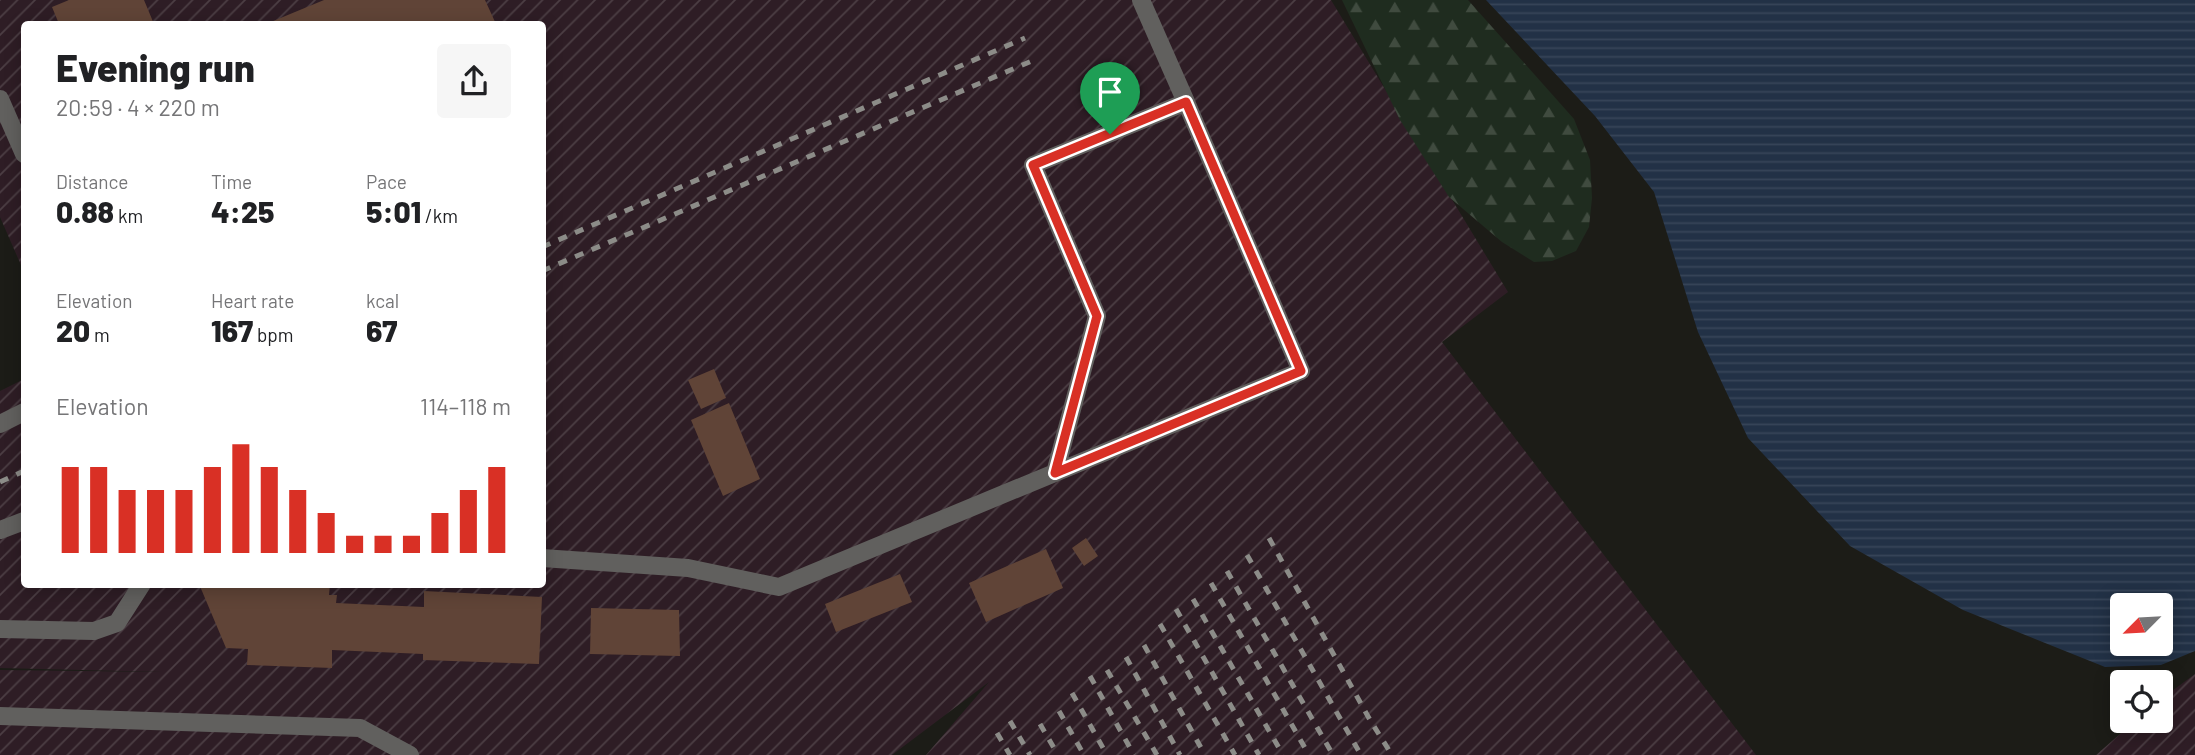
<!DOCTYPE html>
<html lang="en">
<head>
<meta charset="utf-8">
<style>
  :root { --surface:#fff; --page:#f6f6f6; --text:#202124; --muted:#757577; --accent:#d93025 }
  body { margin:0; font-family:Barlow,sans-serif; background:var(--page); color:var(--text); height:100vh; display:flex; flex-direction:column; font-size:26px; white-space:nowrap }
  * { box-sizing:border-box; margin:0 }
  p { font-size:23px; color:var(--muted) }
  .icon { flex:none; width:38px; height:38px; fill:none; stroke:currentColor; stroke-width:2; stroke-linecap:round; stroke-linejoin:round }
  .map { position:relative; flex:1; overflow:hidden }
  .details { position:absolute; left:21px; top:21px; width:525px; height:567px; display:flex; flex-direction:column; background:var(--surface); border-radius:7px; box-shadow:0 4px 18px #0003 }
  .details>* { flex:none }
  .needle { width:46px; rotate:246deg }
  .tools { position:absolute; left:2110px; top:593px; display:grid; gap:14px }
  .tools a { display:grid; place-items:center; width:63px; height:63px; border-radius:7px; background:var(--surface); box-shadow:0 4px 18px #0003; font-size:35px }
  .pin { position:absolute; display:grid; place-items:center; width:60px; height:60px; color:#fff; margin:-72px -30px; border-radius:50% 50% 50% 0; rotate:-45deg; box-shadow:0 0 7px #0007 }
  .pin .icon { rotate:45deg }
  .round { display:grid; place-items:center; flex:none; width:74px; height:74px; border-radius:7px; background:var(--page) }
  .summary { display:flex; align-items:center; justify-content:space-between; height:119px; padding:0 35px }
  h1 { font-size:38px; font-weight:800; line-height:52px }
  .stats { display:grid; grid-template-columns:repeat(3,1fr); gap:10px; height:119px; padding:7px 35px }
  .stats div { display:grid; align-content:center }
  .stats b { font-size:30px; font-weight:800 }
  .stats small { font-size:19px; font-weight:400 }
  .stats p { font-size:19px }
  .chart { height:196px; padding:14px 35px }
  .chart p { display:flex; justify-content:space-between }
  .chart svg { width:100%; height:126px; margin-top:7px; stroke:var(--accent); stroke-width:6 }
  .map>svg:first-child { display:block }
  .industrial { fill:url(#industrial-furrows) }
  .forest { fill:url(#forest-firs) }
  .water { fill:url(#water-rules); fill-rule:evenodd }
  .building { fill:#604437 }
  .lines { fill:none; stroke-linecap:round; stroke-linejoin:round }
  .minor { stroke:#61605e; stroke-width:18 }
  .rail { stroke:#8c8c88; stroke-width:5; stroke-dasharray:9 9; stroke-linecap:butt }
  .route-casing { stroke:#fff; stroke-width:14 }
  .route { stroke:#d93025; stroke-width:9 }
</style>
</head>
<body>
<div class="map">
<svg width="2195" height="755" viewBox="0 0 2195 755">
  <defs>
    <pattern id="industrial-furrows" width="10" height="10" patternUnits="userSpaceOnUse" patternTransform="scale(1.75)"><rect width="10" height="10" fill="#2e1d25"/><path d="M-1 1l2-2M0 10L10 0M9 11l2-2" fill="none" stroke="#4c3e44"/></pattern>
    <pattern id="forest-firs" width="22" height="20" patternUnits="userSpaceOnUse" patternTransform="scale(1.75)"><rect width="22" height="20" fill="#1f2c1f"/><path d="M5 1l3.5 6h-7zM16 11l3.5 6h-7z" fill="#404b3f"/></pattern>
    <pattern id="water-rules" width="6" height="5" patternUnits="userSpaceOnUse" patternTransform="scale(1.75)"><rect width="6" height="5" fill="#223146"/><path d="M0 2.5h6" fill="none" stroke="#374558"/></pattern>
  </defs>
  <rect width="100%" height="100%" fill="#1c1c17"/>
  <!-- industrial -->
  <path class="industrial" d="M0,0h1331l177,292 -66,50 314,413h-830l63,-73 -97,73h-892v-85l163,2 -163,-4v-277l24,-12v205h518v-560h-518v248l-24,-55z
    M2195,674v81h-99l39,-34h26v-22z"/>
  <!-- forest -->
  <path class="forest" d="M1342,0h126l106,119 16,41 2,38 -3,29 -13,24 -24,10 -18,1 -32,-20 -53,-45 -49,-77z"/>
  <!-- water -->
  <path class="water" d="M1486,0h709v651l-34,14 -56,2 -142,-57 -113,-64 -102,-108 -50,-106 -44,-140 -59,-76zM2123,606h38v38h-38z"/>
  <!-- building -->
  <path class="building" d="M69,0h75l10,24h-95l-7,-17z
    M324,0h161l11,24h-230z
    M714,369l12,29 -25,11 -13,-29z
    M729,403l31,76 -37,17 -32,-76z
    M1086,538l12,18 -14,10 -12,-18z
    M1046,549l17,39 -77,34 -17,-39z
    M900,574l12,28 -76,30 -11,-28z
    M199,584h131l-1,11h8l-1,8 88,4v-16l118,6 -3,67 -116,-4v-6l-91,-4v18l-85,-3 1,-16 -22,-1z
    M591,608l88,2 1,46 -90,-2z"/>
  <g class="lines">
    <!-- minor -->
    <path class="minor" d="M1141,0l45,102
      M0,99l24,55
      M0,424l24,-12
      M0,530l24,-9
      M542,558l146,10 91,19 522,-216 -115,-269 -153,63 64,151 -42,157
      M0,629l94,2 23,-8 25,-39
      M0,716l360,12 50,27"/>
    <!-- rail -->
    <path class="rail" d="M542,247l483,-209
      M542,271l492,-211
      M0,482l24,-11
      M1269,538l101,182 22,35
      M1247,555l114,200
      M1227,571l106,184
      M1211,583l98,172
      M1193,599l90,156
      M1176,609l83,146
      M1160,624l75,131
      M1144,645l61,110
      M1126,657l54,98
      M1107,670l50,85
      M1090,676l44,79
      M1072,693l35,62
      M1059,711l25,44
      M1010,721l20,34
      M1040,724l18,31
      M997,733l13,22"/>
  </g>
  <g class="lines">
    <!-- route casing -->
    <g class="route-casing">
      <path id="route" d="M1186,102l115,269 -246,102 42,-157 -64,-151z"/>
    </g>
    <!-- route -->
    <use href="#route" class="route"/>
  </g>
</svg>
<div class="tools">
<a><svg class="needle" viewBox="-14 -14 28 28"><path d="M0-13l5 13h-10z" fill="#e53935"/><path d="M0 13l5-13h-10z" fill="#757577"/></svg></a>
<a><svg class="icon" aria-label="locate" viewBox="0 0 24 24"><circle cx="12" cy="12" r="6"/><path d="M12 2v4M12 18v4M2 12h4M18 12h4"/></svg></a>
</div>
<div class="pin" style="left:1110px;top:134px;background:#1e9e55"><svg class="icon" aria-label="arrive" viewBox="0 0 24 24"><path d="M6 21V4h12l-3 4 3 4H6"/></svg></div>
<section class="details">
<div class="summary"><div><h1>Evening run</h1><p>20:59 · 4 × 220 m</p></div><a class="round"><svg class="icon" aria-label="share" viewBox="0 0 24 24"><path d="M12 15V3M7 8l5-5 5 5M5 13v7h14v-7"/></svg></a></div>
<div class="stats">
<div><p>Distance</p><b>0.88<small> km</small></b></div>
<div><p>Time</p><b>4:25</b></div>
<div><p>Pace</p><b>5:01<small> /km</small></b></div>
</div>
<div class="stats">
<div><p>Elevation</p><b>20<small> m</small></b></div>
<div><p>Heart rate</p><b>167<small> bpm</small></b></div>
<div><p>kcal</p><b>67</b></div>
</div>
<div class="chart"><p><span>Elevation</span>114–118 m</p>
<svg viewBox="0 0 160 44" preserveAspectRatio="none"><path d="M5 44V14M15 44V14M25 44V22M35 44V22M45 44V22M55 44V14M65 44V6M75 44V14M85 44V22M95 44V30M105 44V38M115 44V38M125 44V38M135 44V30M145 44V22M155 44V14"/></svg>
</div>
</section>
</div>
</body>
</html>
